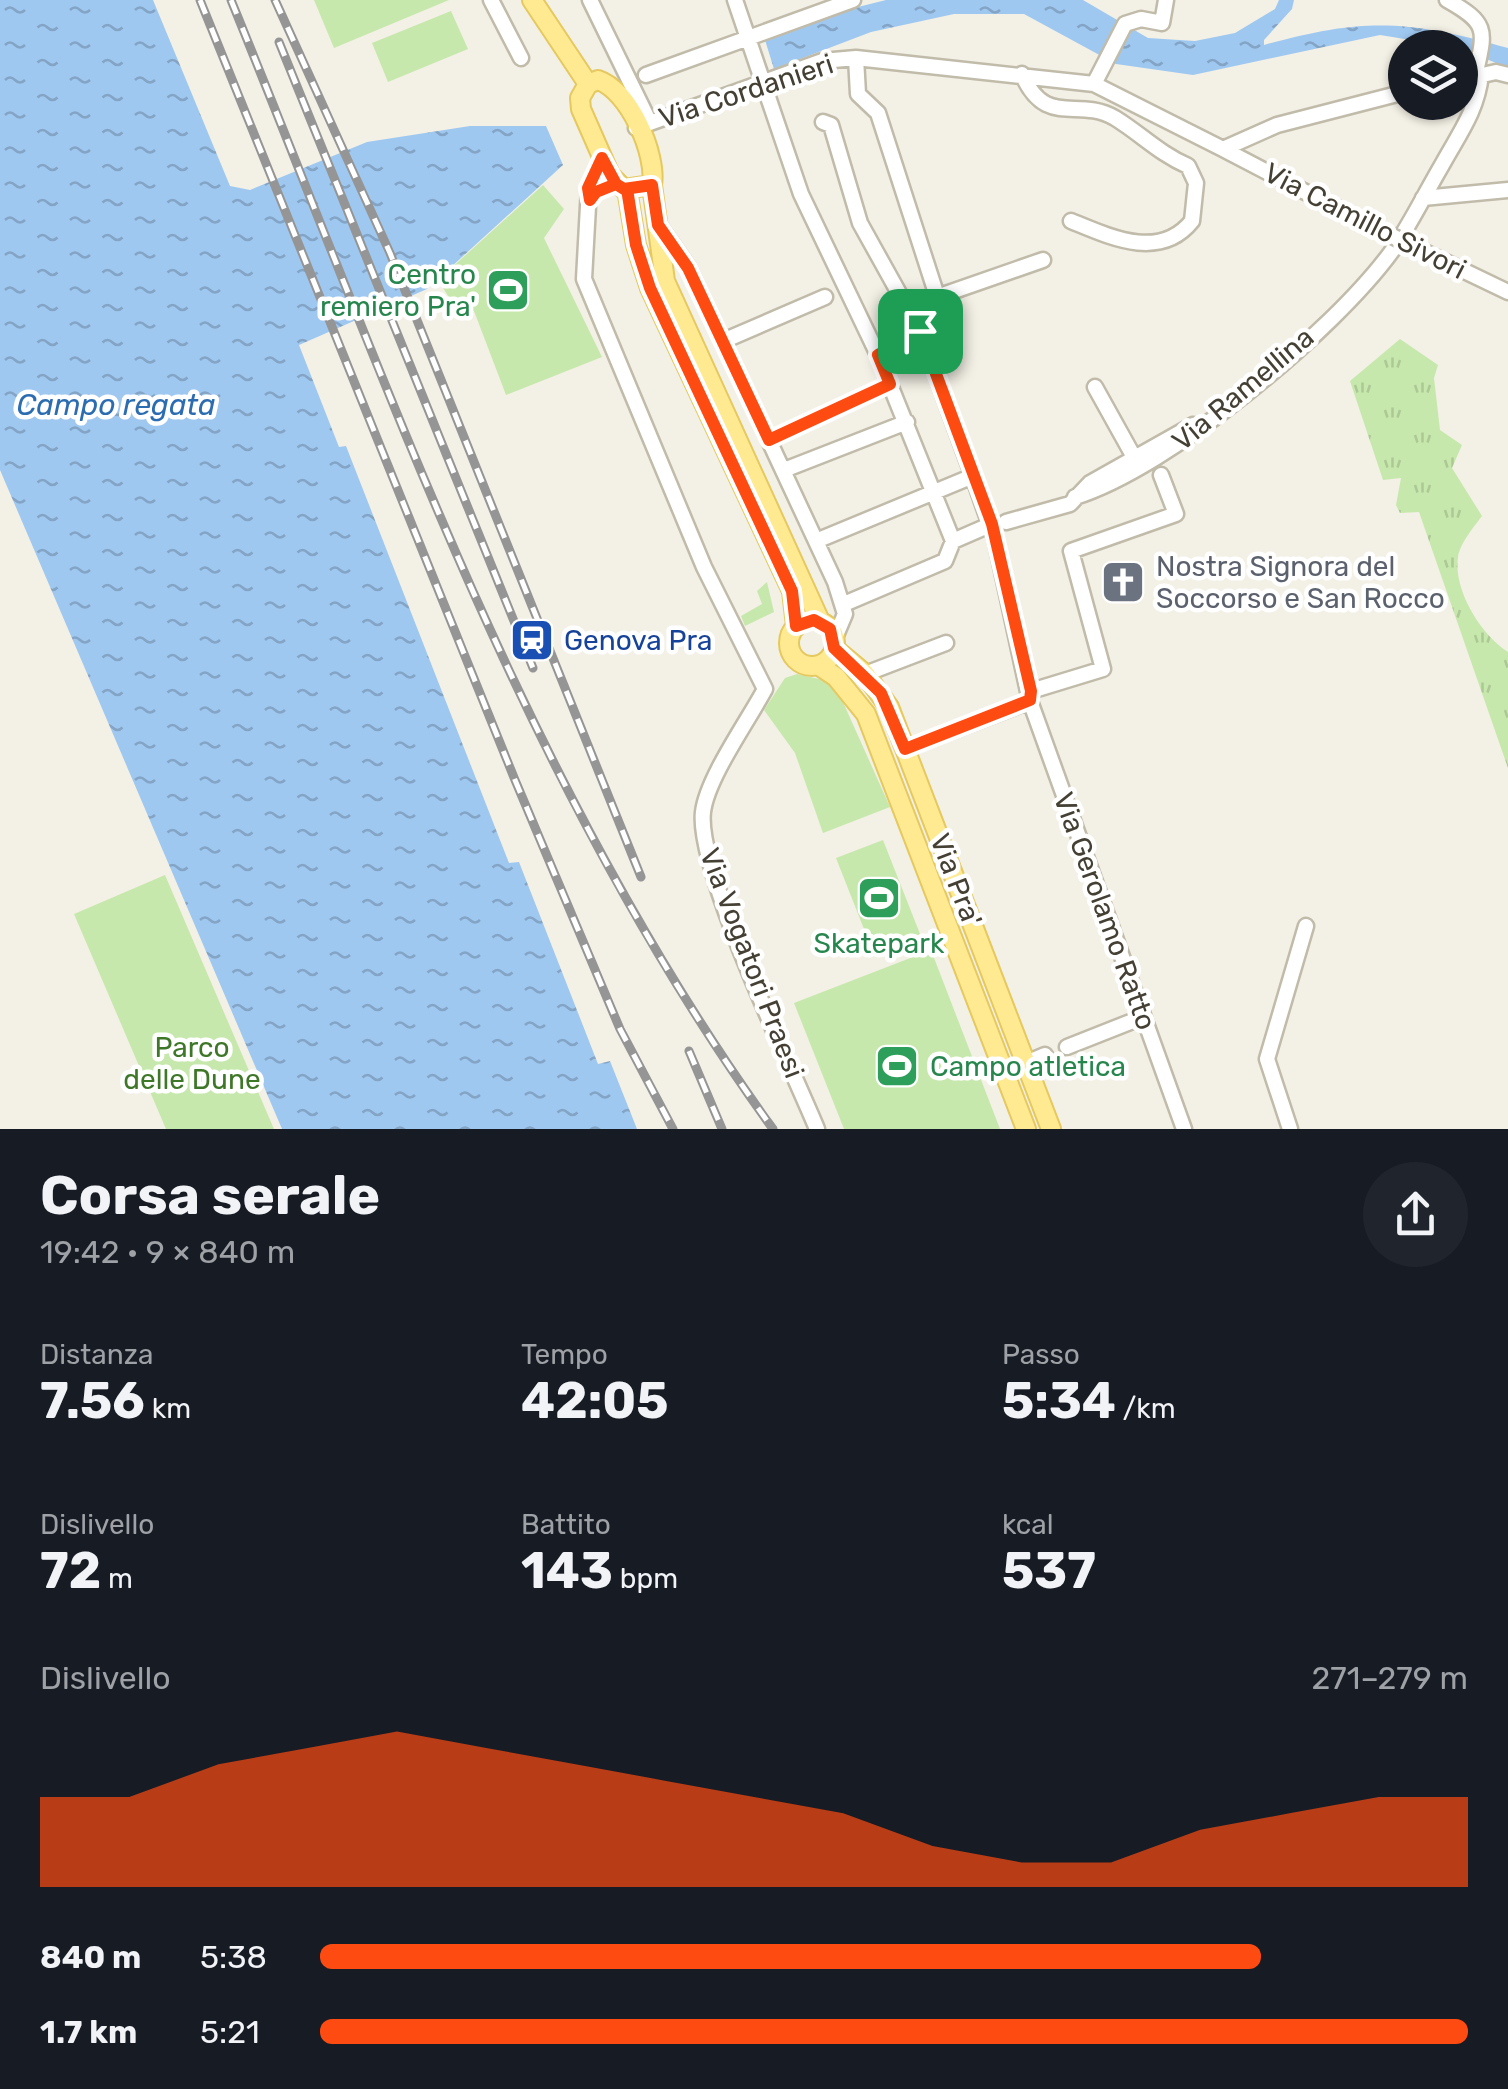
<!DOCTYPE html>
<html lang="it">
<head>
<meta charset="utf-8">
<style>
  :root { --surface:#171b24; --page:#20242c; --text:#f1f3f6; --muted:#9ea1a6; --accent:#fd4b11 }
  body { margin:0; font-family:Rubik,sans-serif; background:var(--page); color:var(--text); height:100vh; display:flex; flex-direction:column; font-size:38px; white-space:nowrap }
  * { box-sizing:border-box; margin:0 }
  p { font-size:32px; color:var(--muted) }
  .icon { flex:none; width:55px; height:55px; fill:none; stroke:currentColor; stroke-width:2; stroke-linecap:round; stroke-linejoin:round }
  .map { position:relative; height:1129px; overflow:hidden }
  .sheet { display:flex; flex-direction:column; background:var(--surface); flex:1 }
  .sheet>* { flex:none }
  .fabs { position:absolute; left:1388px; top:30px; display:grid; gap:20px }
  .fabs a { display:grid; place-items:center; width:90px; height:90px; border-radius:50%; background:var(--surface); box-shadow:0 2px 8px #0004; font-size:50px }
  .pin { position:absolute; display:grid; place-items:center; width:85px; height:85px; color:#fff; margin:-42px; border-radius:20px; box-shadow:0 5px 15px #0006 }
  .round { display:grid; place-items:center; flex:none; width:105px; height:105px; border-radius:52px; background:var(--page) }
  .overview { display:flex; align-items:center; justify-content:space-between; height:170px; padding:0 40px }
  h1 { font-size:55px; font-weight:700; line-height:75px }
  .metrics { display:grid; grid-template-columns:repeat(3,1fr); gap:15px; height:170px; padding:10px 40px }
  .metrics div { display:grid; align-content:center }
  .metrics b { font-size:50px; font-weight:700 }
  .metrics small { font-size:28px; font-weight:400 }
  .metrics p { font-size:28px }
  .chart { height:280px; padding:20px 40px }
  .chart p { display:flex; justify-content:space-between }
  .chart svg { width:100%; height:180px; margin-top:10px; fill:var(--accent); opacity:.7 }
  ul { padding:0 40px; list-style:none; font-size:32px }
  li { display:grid; grid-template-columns:160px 120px 1fr; align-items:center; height:75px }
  li i { height:25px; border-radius:12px; background:var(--accent) }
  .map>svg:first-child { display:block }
  .grass { fill:url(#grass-tufts) }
  .park { fill:#c7e8ac }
  .water { fill:url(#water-ripples) }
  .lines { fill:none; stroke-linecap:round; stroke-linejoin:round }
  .minor-casing { stroke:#c1bbaa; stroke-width:19 }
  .major-casing { stroke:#e5c960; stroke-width:22 }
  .minor { stroke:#fff; stroke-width:14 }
  .major { stroke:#ffea91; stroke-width:18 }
  .rail-casing { stroke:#959595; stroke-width:9 }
  .rail { stroke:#fff; stroke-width:5; stroke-dasharray:15; stroke-linecap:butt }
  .minor-bridge-casing { stroke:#c1bbaa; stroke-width:19; stroke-linecap:butt }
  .minor-bridge { stroke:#fff; stroke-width:14 }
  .route-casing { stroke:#fff; stroke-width:20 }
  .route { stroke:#fd4b11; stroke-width:12 }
  .labels { text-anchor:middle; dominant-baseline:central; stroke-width:9; stroke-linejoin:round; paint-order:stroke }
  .street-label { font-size:28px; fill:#454034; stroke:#fff }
  .leisure-label { font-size:28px; fill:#27864d; stroke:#fff; text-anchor:end }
  .worship-label { font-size:28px; fill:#5b616d; stroke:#fff; text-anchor:start }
  .transit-label { font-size:28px; fill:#164399; stroke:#fff; text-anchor:start }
  .park-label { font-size:28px; fill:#3e7727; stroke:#fff }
  .water-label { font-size:30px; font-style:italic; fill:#2c6db2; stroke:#fff }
</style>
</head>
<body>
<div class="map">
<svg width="1508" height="1129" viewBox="0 0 1508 1129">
  <defs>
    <pattern id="grass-tufts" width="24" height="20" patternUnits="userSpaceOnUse" patternTransform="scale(2.5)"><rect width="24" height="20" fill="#c7e8ac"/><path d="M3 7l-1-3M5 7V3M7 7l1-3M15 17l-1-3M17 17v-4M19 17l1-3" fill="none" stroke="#acc895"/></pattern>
    <pattern id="water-ripples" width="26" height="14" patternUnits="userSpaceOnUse" patternTransform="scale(2.5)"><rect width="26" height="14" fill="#9fc8f1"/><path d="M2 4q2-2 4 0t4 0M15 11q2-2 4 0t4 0" fill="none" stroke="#83a4c4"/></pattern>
  </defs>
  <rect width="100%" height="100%" fill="#f3f0e5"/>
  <!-- grass -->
  <path class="grass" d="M1400,339l38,26 -4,13 6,52 22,15 -10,23 30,48c-8,11 -22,27 -24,41 -5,33 23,78 50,95v116l-89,-256 -19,1 -4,-8 5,-27 -18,2 -33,-99z"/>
  <!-- park -->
  <path class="park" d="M314,0h135l-115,48z
    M451,11l17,38 -80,33 -16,-39z
    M543,185l21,24 -20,29 58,119 -96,38 -32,-84 -24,-12 -12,-19z
    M767,582l7,30 -29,14 -4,-10 21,-12 -5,-13z
    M797,674l31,7 10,10 52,116 -67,26 -28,-80 -31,-43 21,-32z
    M883,840l39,99 -47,18 -39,-99z
    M165,875l109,254h-108l-92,-215z
    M931,950l69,179h-156l-50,-126z"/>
  <!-- water -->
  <path class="water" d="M0,0h153l77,186 20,4 117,-48 103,-16h76l17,39 -136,124 -128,56 40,102 7,-1 163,417 10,-1 79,202 12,-3 27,68h-355l-282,-659z
    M886,0h197l65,38 47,3 40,-8 40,-24 4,-9h15l-2,9 -28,31v5c100,-28 145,-25 244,3v20l-48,-20 -80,-13 -187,40 -77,-11 -92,-50h-70l-83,18 -97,37 -9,-29 61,-25z"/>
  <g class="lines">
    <!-- minor casing -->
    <g class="minor-casing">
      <path id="minor" d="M491,0l30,58
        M590,0l60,123
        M735,0l66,194 77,161 75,186 -8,20 -101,43
        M1447,0c43,24 38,31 28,76
        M856,58l2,36 20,19 59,183
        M1022,74c24,55 55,22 93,44 26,16 45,36 73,48l8,17 -4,38c-32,40 -82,16 -121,0
        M646,75l207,-75
        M1460,80l36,-8 12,3
        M1094,84l31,-60 16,-5 21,4 4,-23
        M823,122l8,3 29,98 60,108 53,145
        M636,128l186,-67 34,-3 238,26 129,65 54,-24 128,-33
        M1223,149l90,47
        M602,158l-13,30 -5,91 120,288 61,122c-17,32 -58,89 -62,123 -7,57 88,254 114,317
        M1423,198l85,-8
        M660,227l28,40 147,315 10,32 -11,26
        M1408,244l100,48
        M908,307l135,-47
        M723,341l102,-44
        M878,355l42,-24
        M1095,387l40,72
        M769,440l121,-56
        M784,470l123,-48
        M1075,497c94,-29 259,-166 317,-246 19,-28 33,-57 50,-86 17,-31 35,-54 39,-90
        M1006,522l64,-18 20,-21 103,-58
        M816,541l157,-65 17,49
        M953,541l39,-17 38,177 154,428
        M865,674l81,-31
        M1031,691l72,-22 -32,-118 105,-37 -15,-39
        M905,749l125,-48
        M1067,1047l76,-30
        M1026,1063l19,-8
        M1290,1129l-23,-70 39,-133"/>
    </g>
    <!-- major casing -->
    <g class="major-casing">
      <path id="major" d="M532,0l56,84
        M588,84l10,-4c31,10 59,74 54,105l13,96 155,340
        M588,84l-8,14 1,11 29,66 14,14 28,-4
        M627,189l9,56 14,43 142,303 4,35
        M789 643a23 23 0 1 1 46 0a23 23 0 1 1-46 0Z
        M834,648l31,26 24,33 162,422
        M818,665l18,12 30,37 160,415"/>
    </g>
    <!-- minor -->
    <use href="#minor" class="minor"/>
    <!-- major -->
    <use href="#major" class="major"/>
    <!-- rail casing -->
    <g class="rail-casing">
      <path id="rail" d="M200,0l315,780 105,249 53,100
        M231,0c158,387 295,788 542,1129
        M275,0l115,253 251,624
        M279,42l254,626
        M689,1051l33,78"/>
    </g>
    <!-- rail -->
    <use href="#rail" class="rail"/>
    <!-- minor-bridge casing -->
    <g class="minor-bridge-casing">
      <path id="minor-bridge" d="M1313,196l95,48"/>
    </g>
    <!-- minor-bridge -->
    <use href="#minor-bridge" class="minor-bridge"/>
  </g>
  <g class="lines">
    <!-- route casing -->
    <g class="route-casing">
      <path id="route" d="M920,331l-42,24 12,29 -121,56 -81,-172 -30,-43 -6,-40 -28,4 -8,-5 -20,8 -6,8 -2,-12 14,-30 14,26c3,2 7,5 11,5l9,56 14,43 142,303 4,35 18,-6 16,9 4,19 47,45 24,56 125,-49 1,-9 -39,-167 -72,-193"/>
    </g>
    <!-- route -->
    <use href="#route" class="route"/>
  </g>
  <!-- icons -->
  <defs>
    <g id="stadium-square" transform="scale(2.25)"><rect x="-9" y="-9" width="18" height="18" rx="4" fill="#2e9e5b" stroke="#fff"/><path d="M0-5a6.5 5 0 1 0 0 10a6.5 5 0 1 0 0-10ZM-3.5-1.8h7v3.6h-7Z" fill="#fff"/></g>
    <g id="church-square" transform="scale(2.25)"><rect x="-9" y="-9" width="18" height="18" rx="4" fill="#6b7280" stroke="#fff"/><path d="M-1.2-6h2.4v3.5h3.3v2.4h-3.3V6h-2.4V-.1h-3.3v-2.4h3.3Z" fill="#fff"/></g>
    <g id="station-square" transform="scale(2.25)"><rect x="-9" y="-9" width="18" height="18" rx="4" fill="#1a4fb4" stroke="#fff"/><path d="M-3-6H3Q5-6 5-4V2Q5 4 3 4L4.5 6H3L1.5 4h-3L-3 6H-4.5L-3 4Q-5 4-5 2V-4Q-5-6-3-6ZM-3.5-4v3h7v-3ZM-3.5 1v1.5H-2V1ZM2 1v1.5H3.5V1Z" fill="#fff"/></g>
  </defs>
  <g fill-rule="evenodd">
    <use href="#stadium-square" x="508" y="290"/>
    <use href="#church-square" x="1123" y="582"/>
    <use href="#station-square" x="532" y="640"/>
    <use href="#stadium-square" x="879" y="898"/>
    <use href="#stadium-square" x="897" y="1066"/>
  </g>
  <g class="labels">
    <!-- street labels -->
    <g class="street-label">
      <text transform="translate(746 91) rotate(-18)">Via Cordanieri</text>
      <text transform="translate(1365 221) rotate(27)">Via Camillo Sivori</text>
      <text transform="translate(1243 389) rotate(-40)">Via Ramellina</text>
      <text transform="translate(956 880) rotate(69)">Via Pra'</text>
      <text transform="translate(1105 911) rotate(70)">Via Gerolamo Ratto</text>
      <text transform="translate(752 963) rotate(69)">Via Vogatori Praesi</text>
    </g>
    <!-- leisure labels -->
    <g class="leisure-label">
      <text x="476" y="274">Centro<tspan x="476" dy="32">remiero Pra'</tspan></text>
      <text x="879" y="943" text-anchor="middle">Skatepark</text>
      <text x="930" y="1066" text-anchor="start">Campo atletica</text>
    </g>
    <!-- worship labels -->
    <g class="worship-label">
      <text x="1156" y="566">Nostra Signora del<tspan x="1156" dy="32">Soccorso e San Rocco</tspan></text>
    </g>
    <!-- transit labels -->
    <g class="transit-label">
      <text x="564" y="640">Genova Pra</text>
    </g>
    <!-- park labels -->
    <g class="park-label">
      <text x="192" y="1047">Parco<tspan x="192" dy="32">delle Dune</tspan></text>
    </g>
    <!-- water labels -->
    <g class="water-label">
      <text x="116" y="405">Campo regata</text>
    </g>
  </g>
</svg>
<div class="fabs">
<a><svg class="icon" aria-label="layers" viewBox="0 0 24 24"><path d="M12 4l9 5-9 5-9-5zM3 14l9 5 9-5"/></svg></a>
</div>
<div class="pin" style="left:920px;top:331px;background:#1e9e55"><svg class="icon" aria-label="arrive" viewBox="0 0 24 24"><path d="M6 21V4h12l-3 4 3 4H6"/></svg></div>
</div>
<section class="sheet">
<div class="overview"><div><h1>Corsa serale</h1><p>19:42 · 9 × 840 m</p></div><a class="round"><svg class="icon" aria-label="share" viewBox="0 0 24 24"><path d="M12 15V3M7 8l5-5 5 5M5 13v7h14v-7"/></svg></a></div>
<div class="metrics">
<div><p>Distanza</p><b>7.56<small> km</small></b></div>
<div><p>Tempo</p><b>42:05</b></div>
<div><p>Passo</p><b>5:34<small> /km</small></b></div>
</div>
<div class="metrics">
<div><p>Dislivello</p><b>72<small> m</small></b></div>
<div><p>Battito</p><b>143<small> bpm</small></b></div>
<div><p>kcal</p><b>537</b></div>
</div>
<div class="chart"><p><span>Dislivello</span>271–279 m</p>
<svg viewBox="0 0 160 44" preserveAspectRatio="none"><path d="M0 44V22L10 22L20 14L30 10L40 6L50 10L60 14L70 18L80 22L90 26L100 34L110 38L120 38L130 30L140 26L150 22L160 22V44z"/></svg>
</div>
<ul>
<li><b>840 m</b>5:38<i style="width:82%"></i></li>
<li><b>1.7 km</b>5:21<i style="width:100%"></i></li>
</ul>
</section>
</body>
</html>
